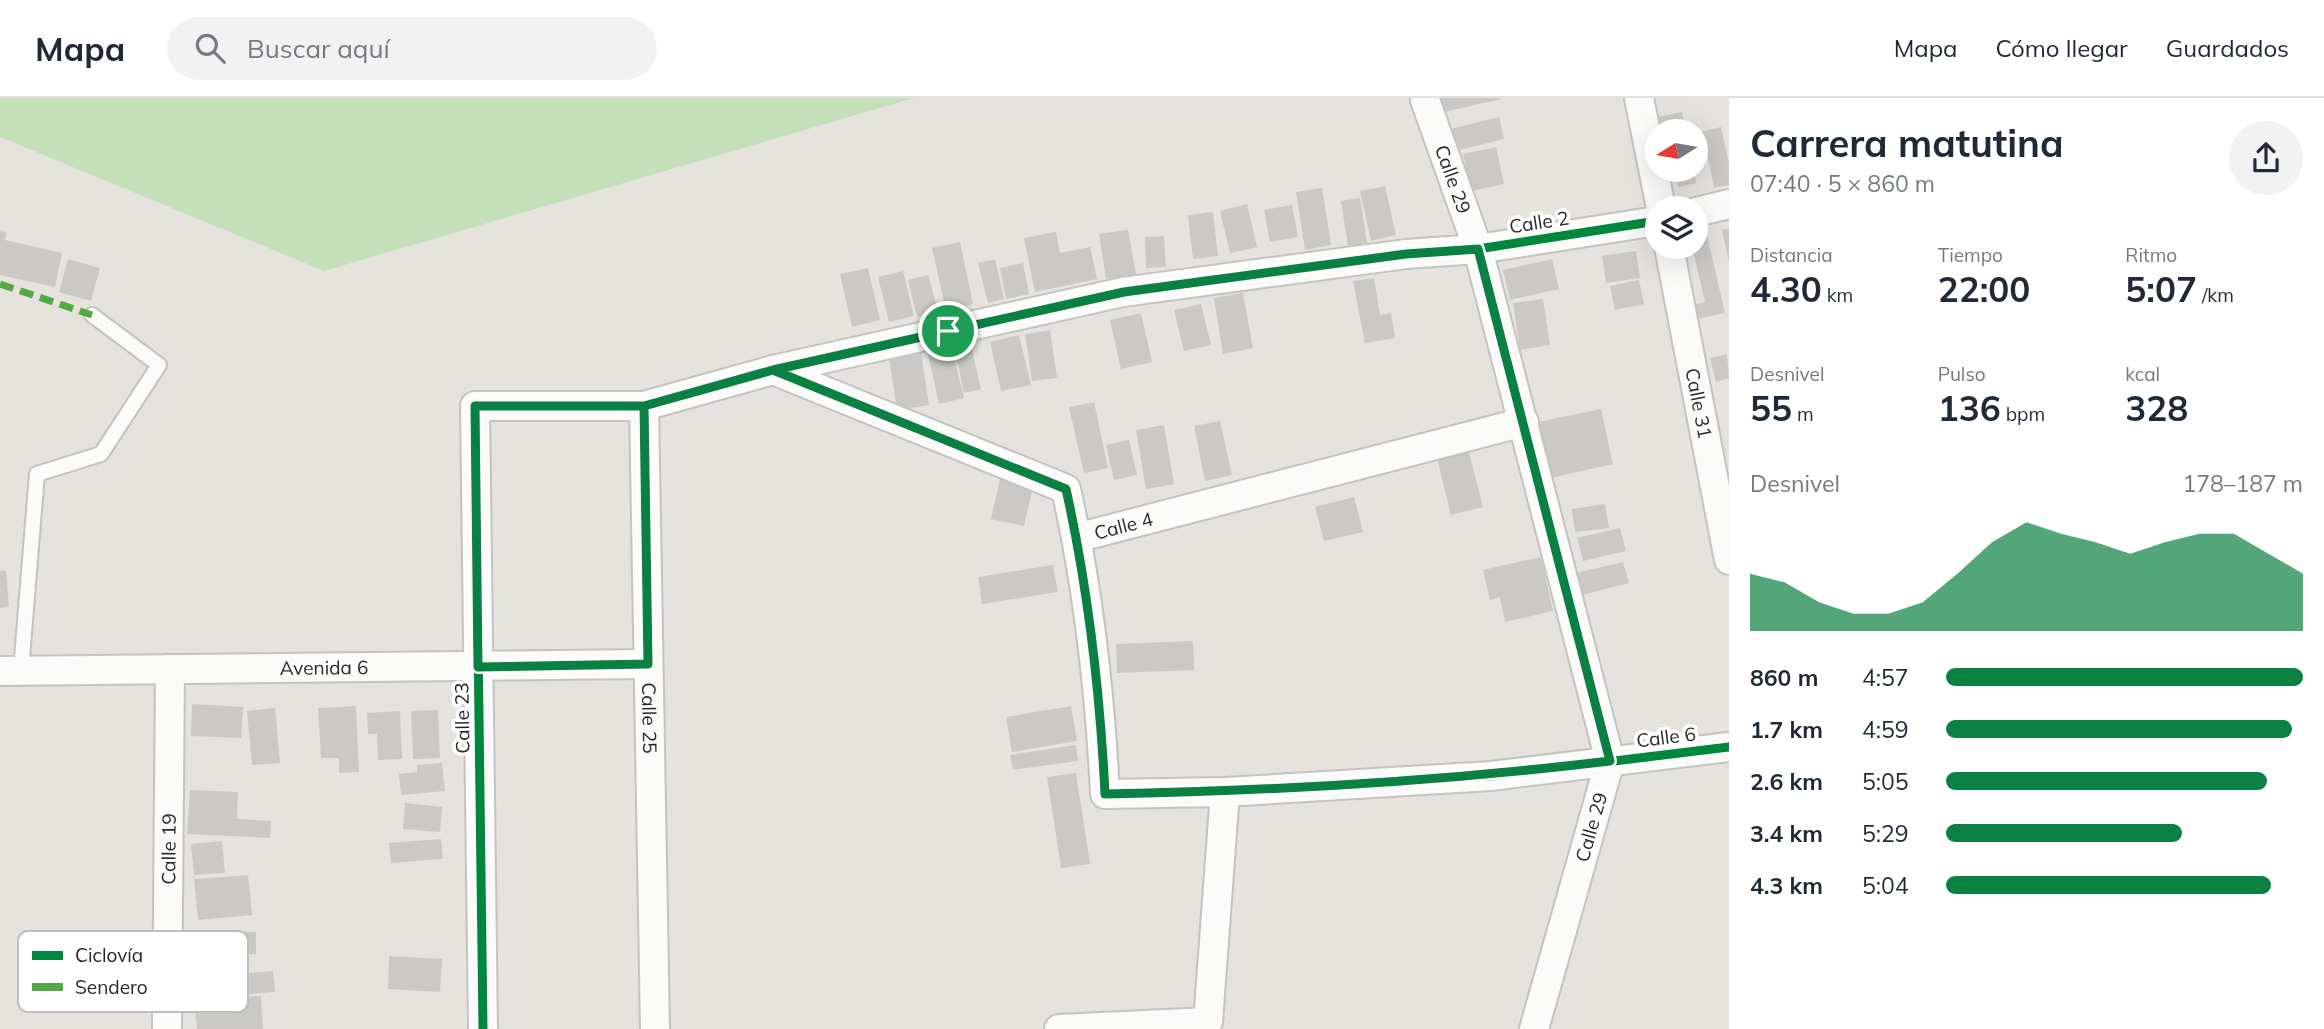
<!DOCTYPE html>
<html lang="es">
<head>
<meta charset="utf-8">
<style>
  :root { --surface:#fff; --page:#f2f2f3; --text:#1f2937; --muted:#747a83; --line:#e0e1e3; --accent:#0b8043 }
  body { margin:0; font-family:Mulish,sans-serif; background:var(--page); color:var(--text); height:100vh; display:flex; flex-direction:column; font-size:26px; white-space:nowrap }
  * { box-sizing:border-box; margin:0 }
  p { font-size:23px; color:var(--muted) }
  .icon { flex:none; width:38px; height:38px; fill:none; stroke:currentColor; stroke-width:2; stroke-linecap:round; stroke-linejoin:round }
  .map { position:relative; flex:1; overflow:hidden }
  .sheet { display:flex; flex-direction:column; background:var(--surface); width:595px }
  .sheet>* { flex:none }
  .needle { width:46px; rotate:259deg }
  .controls { position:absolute; left:1645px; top:21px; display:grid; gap:14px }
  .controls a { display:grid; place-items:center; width:63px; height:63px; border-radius:50%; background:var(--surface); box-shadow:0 7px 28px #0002; font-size:35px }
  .pin { position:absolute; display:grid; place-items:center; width:60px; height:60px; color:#fff; margin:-30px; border:4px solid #fff; border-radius:50%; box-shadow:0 2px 7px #0007 }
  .round { display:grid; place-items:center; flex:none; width:74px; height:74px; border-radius:37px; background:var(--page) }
  .head { display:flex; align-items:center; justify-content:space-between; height:119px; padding:0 21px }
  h1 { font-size:38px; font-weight:700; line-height:52px }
  .metrics { display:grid; grid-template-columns:repeat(3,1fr); gap:10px; height:119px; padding:7px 21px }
  .metrics div { display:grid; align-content:center }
  .metrics b { font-size:35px; font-weight:700 }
  .metrics small { font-size:19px; font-weight:400 }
  .metrics p { font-size:19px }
  .chart { height:196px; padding:14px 21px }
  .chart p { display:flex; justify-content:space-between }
  .chart svg { width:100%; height:126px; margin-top:7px; fill:var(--accent); opacity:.7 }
  ul { padding:0 21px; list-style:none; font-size:23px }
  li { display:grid; grid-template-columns:112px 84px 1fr; align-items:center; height:52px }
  li i { height:18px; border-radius:9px; background:var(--accent) }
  header { display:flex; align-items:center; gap:42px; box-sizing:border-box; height:98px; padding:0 35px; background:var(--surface); border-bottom:2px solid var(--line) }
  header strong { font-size:33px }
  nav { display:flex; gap:38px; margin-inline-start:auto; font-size:24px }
  .search { width:490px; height:63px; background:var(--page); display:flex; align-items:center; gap:18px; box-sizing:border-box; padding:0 24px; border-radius:38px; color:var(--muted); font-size:26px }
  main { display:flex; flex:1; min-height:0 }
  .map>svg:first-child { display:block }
  .green { fill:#c5e0b8 }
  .building { fill:#cbc9c5 }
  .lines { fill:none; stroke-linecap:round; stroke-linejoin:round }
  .service-casing { stroke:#c4c2c3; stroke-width:18 }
  .minor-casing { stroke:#c4c2c3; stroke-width:32 }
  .service { stroke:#fbfbfa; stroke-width:14 }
  .minor { stroke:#fbfbfa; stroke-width:28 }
  .quiet { stroke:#53aa44; stroke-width:7; stroke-dasharray:14 7; stroke-linecap:butt }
  .cycleway-casing { stroke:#fff; stroke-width:13 }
  .cycleway { stroke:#00873e; stroke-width:9 }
  .route-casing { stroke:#fff; stroke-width:14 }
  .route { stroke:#0b8043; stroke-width:9 }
  .labels { text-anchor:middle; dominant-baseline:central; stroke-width:7; stroke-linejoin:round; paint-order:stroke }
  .street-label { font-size:19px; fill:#282828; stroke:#fff }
  .key { fill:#fff; stroke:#bebebe; stroke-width:2 }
  .key-label { font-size:19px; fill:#282828 }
</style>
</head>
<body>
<header>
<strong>Mapa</strong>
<div class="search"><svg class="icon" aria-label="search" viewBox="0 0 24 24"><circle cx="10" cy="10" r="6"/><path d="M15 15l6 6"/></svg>Buscar aquí</div>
<nav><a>Mapa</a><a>Cómo llegar</a><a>Guardados</a></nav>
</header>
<main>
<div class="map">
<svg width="1729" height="931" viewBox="0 0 1729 931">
  <rect width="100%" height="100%" fill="#e6e3de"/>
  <!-- green -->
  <path class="green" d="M0,0h914l-590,173 -324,-134z"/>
  <!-- building -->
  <path class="building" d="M1437,0h64v1l-61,14z
    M1682,14l4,19h-29l-8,-12z
    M1499,19l5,22 -49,12 -5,-22z
    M1721,29l8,37v21l-15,3 -7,-35 -11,2v-22z
    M1496,49l8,37 -33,7 -8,-37z
    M1693,72l3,13 -18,4 -3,-14z
    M1385,88l11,49 -25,6 -11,-50z
    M1322,90l9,57 -26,5 -9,-58z
    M1360,100l7,45 -19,3 -7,-45z
    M1247,106l10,43 -27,6 -10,-42z
    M1292,107l6,32 -28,5 -6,-32z
    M1213,114l5,44 -25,3 -5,-44z
    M1729,131v29h-1l-6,-28z
    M1128,132l8,44 -30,5 -7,-45z
    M0,133l7,2 -2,7 57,13 -7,34 -55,-12z
    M1056,134l4,21 30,-6 7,32 -62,13 -11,-54z
    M1707,137l18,78 -29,6 -3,-14 12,-3 -13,-55h4v-9z
    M1164,138l2,31 -20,1 -1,-31z
    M960,144l13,62 -27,6 -14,-62z
    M1636,153l4,27 -34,5 -4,-27z
    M68,161l32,9 -9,33 -32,-9z
    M995,161l9,40 -16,4 -10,-40z
    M1552,161l7,30 -49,11 -7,-30z
    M1023,165l6,31 -23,5 -6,-31z
    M868,170l12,52 -28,7 -12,-53z
    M903,173l11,45 -25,6 -11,-45z
    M928,177l10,36 -21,6 -9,-37z
    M1374,180l6,37 11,-2 4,25 -30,5 -12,-62z
    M1639,182l5,24 -29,6 -5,-24z
    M1243,195l10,55 -30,6 -9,-56z
    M1543,201l7,46 -30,5 -7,-47z
    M1201,206l10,41 -27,6 -10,-41z
    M1141,215l11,49 -31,7 -11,-49z
    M1050,232l7,48 -25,3 -7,-47z
    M1019,237l12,50 -30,6 -11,-49z
    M971,248l10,43 -17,4 -9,-43z
    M952,250l12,50 -25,6 -11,-51z
    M921,255l8,52 -32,5 -8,-52z
    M1727,256l2,24 -13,4 -6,-24z
    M1094,304l14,66 -24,5 -15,-66z
    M1601,311l12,55 -63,14 -12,-56z
    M1220,323l12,54 -27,6 -11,-55z
    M1164,327l10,59 -28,5 -10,-59z
    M1129,342l8,35 -23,5 -8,-35z
    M1468,351l15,58 -32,8 -14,-57z
    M1000,381l33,8 -9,39 -33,-7z
    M1354,399l9,35 -39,9 -9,-34z
    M1605,406l4,24 -34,4 -3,-23z
    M1620,430l6,23 -43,10 -6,-23z
    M1541,459l12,54 -48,11 -5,-25 -10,3 -7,-30z
    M1623,464l6,21 -47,12 -6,-22z
    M1053,467l5,27 -76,12 -4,-27z
    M6,472l3,37 -9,1v-37z
    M1193,543l1,29 -77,3 -1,-29z
    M192,606l51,3 -2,31 -50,-2z
    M356,608l3,66 -20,1v-15h-18l-3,-50z
    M1071,608l6,35 -65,11 -6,-35z
    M275,610l5,55 -28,2 -5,-54z
    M438,612l2,48 -27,1 -2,-48z
    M400,613l2,48 -24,1 -1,-26h-9l-1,-21z
    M1076,647l2,16 -65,9 -3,-15z
    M442,665l3,28 -44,4 -2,-21 18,-2v-7z
    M1076,675l14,91 -29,4 -14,-91z
    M190,692l48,2 -1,27 34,2 -1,17 -83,-4z
    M405,705l37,4 -2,25 -37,-3z
    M441,741l2,20 -52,4 -2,-20z
    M222,743l3,32 -31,2 -3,-31z
    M248,777l4,40 -54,5 -4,-41z
    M256,834v22l-52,2v-23z
    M389,858l53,3 -2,33 -52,-3z
    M273,873l2,21 -78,6 -2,-21z
    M261,898l2,33h-66l-3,-28z"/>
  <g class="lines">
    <!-- service casing -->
    <g class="service-casing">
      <path id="service" d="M21,572l16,-196 64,-20 58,-89 -67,-50"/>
    </g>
    <!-- minor casing -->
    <g class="minor-casing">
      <g id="minor">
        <path d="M1639,0l22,110"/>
        <path id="s1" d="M1425,2l53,149 132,512 -76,268"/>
        <path d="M1696,114l33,-8"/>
        <path id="s2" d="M1669,149l60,313"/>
        <path d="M773,272l293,119c22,99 34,204 39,305l120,-2 266,-16 238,-29"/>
        <path id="s3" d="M644,308l11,623"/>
        <path id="s4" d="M1076,440l448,-116"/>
        <path id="s5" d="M0,573l648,-7"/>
        <path id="s6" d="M167,931l3,-360"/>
        <path d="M483,931l-8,-623h169l129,-36 350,-78 283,-38 72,-5 179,-28"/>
        <path d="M1059,931l149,-7 17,-230"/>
      </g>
    </g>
    <!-- service -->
    <use href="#service" class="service"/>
    <!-- minor -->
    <use href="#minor" class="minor"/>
    <!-- quiet -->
    <path class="quiet" d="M0,186l92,31"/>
    <!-- cycleway casing -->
    <g class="cycleway-casing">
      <path id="cycleway" d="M773,272l293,119c22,99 34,204 39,305l120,-2 266,-16 238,-29
        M483,931l-8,-623h169l129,-36 350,-78 283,-38 72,-5 179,-28"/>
    </g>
    <!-- cycleway -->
    <use href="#cycleway" class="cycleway"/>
  </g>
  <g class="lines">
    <!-- route casing -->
    <g class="route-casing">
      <path id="route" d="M948,233l-175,39 -129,36h-169l3,261 170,-3 -4,-258 129,-36 293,119c22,99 34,203 39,305 169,-3 337,-13 505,-33l-132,-512 -72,5 -282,38 -176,39"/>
    </g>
    <!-- route -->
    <use href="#route" class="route"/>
  </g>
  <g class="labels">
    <!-- street labels -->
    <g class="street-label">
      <text stroke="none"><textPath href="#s1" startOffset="84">Calle 29</textPath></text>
      <text transform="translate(1539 124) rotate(-9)">Calle 2</text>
      <text stroke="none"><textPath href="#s2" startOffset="159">Calle 31</textPath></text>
      <text stroke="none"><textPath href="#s4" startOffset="49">Calle 4</textPath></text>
      <text stroke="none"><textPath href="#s5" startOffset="324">Avenida 6</textPath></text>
      <text stroke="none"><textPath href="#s3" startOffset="312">Calle 25</textPath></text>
      <text transform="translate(462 620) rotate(-91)">Calle 23</text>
      <text transform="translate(1666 639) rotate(-7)">Calle 6</text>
      <text transform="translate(1591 729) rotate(-74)">Calle 29</text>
      <text stroke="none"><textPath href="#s6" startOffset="180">Calle 19</textPath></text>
    </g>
  </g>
  <!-- legend -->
  <rect x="18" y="833" width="230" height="81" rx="10" class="key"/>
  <rect x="32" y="853" width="31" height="9" fill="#00873e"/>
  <rect x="32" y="885" width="31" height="8" fill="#53aa44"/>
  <g class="key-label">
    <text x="75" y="864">Ciclovía</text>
    <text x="75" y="896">Sendero</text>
  </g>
</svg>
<div class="controls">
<a><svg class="needle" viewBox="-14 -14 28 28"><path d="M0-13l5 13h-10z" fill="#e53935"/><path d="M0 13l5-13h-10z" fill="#747a83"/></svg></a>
<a><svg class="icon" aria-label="layers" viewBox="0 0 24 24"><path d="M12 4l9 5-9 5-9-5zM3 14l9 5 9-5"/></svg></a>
</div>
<div class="pin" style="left:948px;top:233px;background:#1e9e55"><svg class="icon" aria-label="arrive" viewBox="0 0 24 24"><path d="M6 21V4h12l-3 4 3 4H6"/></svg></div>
</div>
<section class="sheet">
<div class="head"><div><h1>Carrera matutina</h1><p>07:40 · 5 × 860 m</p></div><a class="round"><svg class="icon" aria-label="share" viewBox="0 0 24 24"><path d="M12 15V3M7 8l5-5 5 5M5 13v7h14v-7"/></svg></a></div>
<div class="metrics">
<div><p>Distancia</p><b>4.30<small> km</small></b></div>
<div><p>Tiempo</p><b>22:00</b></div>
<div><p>Ritmo</p><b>5:07<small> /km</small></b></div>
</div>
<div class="metrics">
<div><p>Desnivel</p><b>55<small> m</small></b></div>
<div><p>Pulso</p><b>136<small> bpm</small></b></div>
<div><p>kcal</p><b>328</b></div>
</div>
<div class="chart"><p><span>Desnivel</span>178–187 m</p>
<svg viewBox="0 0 160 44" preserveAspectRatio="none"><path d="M0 44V24L10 27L20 34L30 38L40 38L50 34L60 24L70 13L80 6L90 10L100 13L110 17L120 13L130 10L140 10L150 17L160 24V44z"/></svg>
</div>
<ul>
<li><b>860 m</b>4:57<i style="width:100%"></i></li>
<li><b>1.7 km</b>4:59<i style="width:97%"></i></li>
<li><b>2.6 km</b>5:05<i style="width:90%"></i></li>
<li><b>3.4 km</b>5:29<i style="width:66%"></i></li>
<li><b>4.3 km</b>5:04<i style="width:91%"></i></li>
</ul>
</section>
</main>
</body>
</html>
